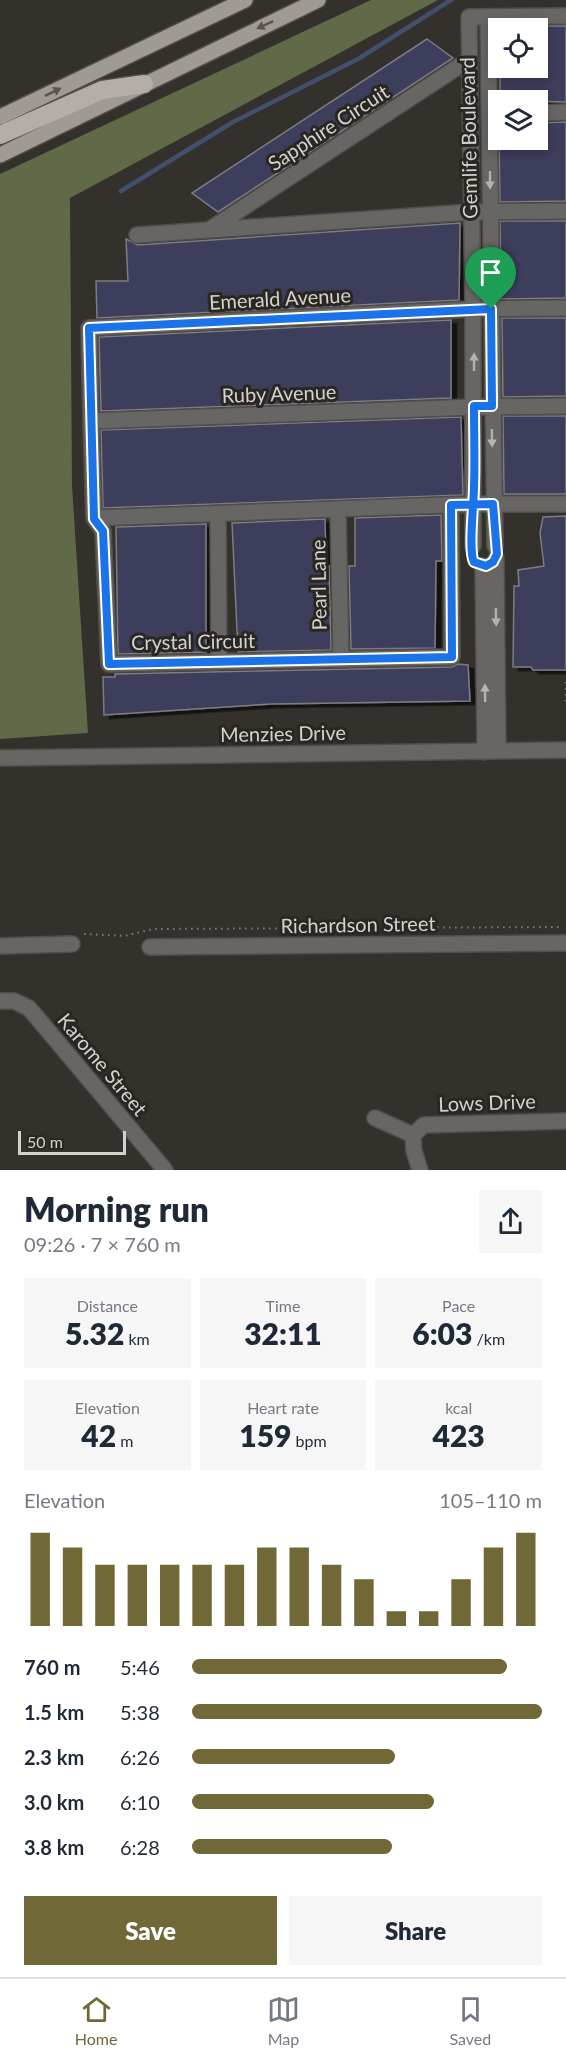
<!DOCTYPE html>
<html lang="en">
<head>
<meta charset="utf-8">
<style>
  :root { --surface:#fff; --page:#f6f6f7; --text:#1f2937; --muted:#747a83; --line:#e0e1e3; --accent:#706836 }
  body { margin:0; font-family:Lato,sans-serif; background:var(--page); color:var(--text); height:100vh; display:flex; flex-direction:column; font-size:22px; white-space:nowrap }
  * { box-sizing:border-box; margin:0 }
  p { font-size:20px; color:var(--muted) }
  .icon { flex:none; width:33px; height:33px; fill:none; stroke:currentColor; stroke-width:2; stroke-linecap:round; stroke-linejoin:round }
  .map { position:relative; height:1170px; overflow:hidden }
  .side { display:flex; flex-direction:column; background:var(--surface); flex:1 }
  .side>* { flex:none }
  .tools { position:absolute; left:488px; top:18px; display:grid; gap:12px }
  .tools a { display:grid; place-items:center; width:60px; height:60px; border-radius:0px; background:var(--surface); box-shadow:0 3px 9px #0003; font-size:30px }
  .scale { position:absolute; left:18px; bottom:15px; width:108px; box-sizing:border-box; padding-left:6px; border:3px solid #d4d2cf; border-top:0; font-size:16px; line-height:21px; white-space:nowrap; color:#d4d2cf; -webkit-text-stroke:4px #2a2621; paint-order:stroke }
  .pin { position:absolute; display:grid; place-items:center; width:51px; height:51px; color:#fff; margin:-62px -26px; border-radius:50% 50% 50% 0; rotate:-45deg; box-shadow:0 0 6px #0007 }
  .pin .icon { rotate:45deg }
  .round { display:grid; place-items:center; flex:none; width:63px; height:63px; border-radius:0px; background:var(--page) }
  .head { display:flex; align-items:center; justify-content:space-between; height:102px; padding:0 24px }
  h1 { font-size:33px; font-weight:800; line-height:45px }
  .stats { display:grid; grid-template-columns:repeat(3,1fr); gap:9px; height:102px; padding:6px 24px }
  .stats div { display:grid; align-content:center; border-radius:0px; background:var(--page); text-align:center }
  .stats b { font-size:30px; font-weight:800 }
  .stats small { font-size:16px; font-weight:400 }
  .stats p { font-size:16px }
  .chart { height:168px; padding:12px 24px }
  .chart p { display:flex; justify-content:space-between }
  .chart svg { width:100%; height:108px; margin-top:6px; stroke:var(--accent); stroke-width:6 }
  .cta { display:flex; gap:12px; margin-top:auto; padding:12px 24px }
  .cta a { flex:1; height:69px; border-radius:0px; background:var(--accent); color:#fff; font-size:24px; font-weight:800; line-height:69px; text-align:center }
  .cta a+a { background:var(--page); color:var(--text) }
  ul { padding:0 24px; list-style:none; font-size:20px }
  li { display:grid; grid-template-columns:96px 72px 1fr; align-items:center; height:45px }
  li i { height:15px; border-radius:8px; background:var(--accent) }
  .tab-bar { display:flex; justify-content:space-around; align-items:center; height:84px; border-top:2px solid var(--line); background:var(--surface); font-size:16px; color:var(--muted) }
  .tab-bar a { display:grid; justify-items:center; gap:3px }
  .tab-bar .active { color:var(--accent) }
  .map>svg:first-child { display:block }
  .forest { fill:#616a48 }
  .lines { fill:none; stroke-linecap:round; stroke-linejoin:round }
  .stream { stroke:#42506e; stroke-width:4.5 }
  .building { fill:#3e3d5c; stroke:#7c7c83; stroke-width:1.5; filter:url(#shadow) }
  .minor-casing { stroke:#514d49; stroke-width:18 }
  .major-casing { stroke:#514d49; stroke-width:18 }
  .highway-casing { stroke:#514d49; stroke-width:21 }
  .path { stroke:#807d79; stroke-width:2; stroke-dasharray:1.5 4.5; stroke-linecap:butt }
  .minor { stroke:#686664; stroke-width:15 }
  .major { stroke:#9f9a95; stroke-width:15 }
  .highway { stroke:#b4aea9; stroke-width:18 }
  .oneway { fill:#59544f }
  .oneway2 { fill:#b4b2af }
  .route-casing { stroke:#fff; stroke-width:12 }
  .route { stroke:#1a73e8; stroke-width:8 }
  .labels { text-anchor:middle; dominant-baseline:central; stroke-width:6; stroke-linejoin:round; paint-order:stroke }
  .street-label { font-size:20px; fill:#d4d2cf; stroke:#2a2621 }
</style>
</head>
<body>
<div class="map">
<svg width="566" height="1170" viewBox="0 0 566 1170">
  <defs>
    <filter id="shadow"><feDropShadow dx="5.5" dy="3.5" stdDeviation="0" flood-color="#0009"/></filter>
  </defs>
  <rect width="100%" height="100%" fill="#34302b"/>
  <!-- forest -->
  <path class="forest" d="M371,0h67l-368,198 2,288 16,247 -88,6v-565z"/>
  <g class="lines">
    <!-- stream -->
    <path class="stream" d="M121,191l112,-69 125,-63 93,-59"/>
  </g>
  <!-- building -->
  <path class="building" d="M537,26h29v76l-66,-2v-32h37z
    M427,39l26,19 -235,154 -26,-19z
    M566,122v79l-66,1 -1,-62h38v-17z
    M500,221h66v77l-65,1z
    M460,223l-1,77 -362,18 -1,-37h32l-2,-42 12,6z
    M502,318h64v78l-63,1z
    M451,320v78l-350,13 -2,-74z
    M503,416h63v78h-62z
    M461,417l2,78 -360,13 -2,-78z
    M441,515l1,46h-6l-1,87 -84,1 -2,-83h6v-48z
    M566,516v154h-33l-2,-3h-18l1,-81h5l-1,-16 26,-4 -4,-33 3,-16z
    M325,519l1,47h3l2,84 -93,2 -6,-129z
    M206,524v128l-88,2 -2,-127z
    M458,664l10,1 2,36 -199,3 -167,11 -1,-38h12v-3l337,-7z"/>
  <g class="lines">
    <!-- minor casing -->
    <g class="minor-casing">
      <path id="minor" d="M488,17l7,529
        M537,113l29,-1
        M212,228l258,-169
        M137,235l334,-23 95,-1
        M91,421l-2,-93 384,-19 93,-1
        M451,505l1,152 -343,7 -6,-133 -9,-13 379,-14h93
        M338,509l3,150
        M218,514l1,148
        M94,518l-3,-97 383,-14 92,-1
        M473,546v-237l-4,-292 97,-1
        M496,559l2,192
        M483,566l2,186
        M0,758l566,-8
        M0,946l72,-2
        M150,947l416,-4
        M0,1001h14l15,7 136,162
        M375,1118l38,17
        M420,1170l-6,-19 -1,-16 11,-10 142,-4"/>
    </g>
    <!-- major casing -->
    <g class="major-casing">
      <path id="major" d="M0,117l245,-117
        M0,155l318,-155"/>
    </g>
    <!-- highway casing -->
    <g class="highway-casing">
      <path id="highway" d="M0,135l102,-45 42,-6"/>
    </g>
    <!-- path -->
    <path class="path" d="M566,682v21
      M84,934l40,2 29,-7 407,-2"/>
    <!-- minor -->
    <use href="#minor" class="minor"/>
    <!-- major -->
    <use href="#major" class="major"/>
    <!-- highway -->
    <use href="#highway" class="highway"/>
  </g>
  <!-- one-way arrows -->
  <defs><path id="oneway-solid" d="M-6-.8H1V-3.2L6.5 0L1 3.2V.8H-6Z" transform="scale(1.5)"/></defs>
  <g class="oneway">
    <use href="#oneway-solid" transform="translate(265 25) rotate(155)"/>
    <use href="#oneway-solid" transform="translate(53 92) rotate(-26)"/>
  </g>
  <g class="oneway2">
    <use href="#oneway-solid" transform="translate(490 180) rotate(90)"/>
    <use href="#oneway-solid" transform="translate(474 362) rotate(-90)"/>
    <use href="#oneway-solid" transform="translate(492 438) rotate(89)"/>
    <use href="#oneway-solid" transform="translate(496 617) rotate(89)"/>
    <use href="#oneway-solid" transform="translate(485 693) rotate(-91)"/>
  </g>
  <g class="lines">
    <!-- route casing -->
    <g class="route-casing">
      <path id="route" d="M491,309l-402,19 5,191 9,12 6,133 343,-7 -1,-152 42,-1 4,50 -4,8 -7,4 -12,-4c-6,-11 0,-59 0,-75 1,-27 0,-54 0,-81h18l-1,-97"/>
    </g>
    <!-- route -->
    <use href="#route" class="route"/>
  </g>
  <g class="labels">
    <!-- street labels -->
    <g class="street-label">
      <text transform="translate(328 127) rotate(-33)">Sapphire Circuit</text>
      <text transform="translate(468 138) rotate(-91)">Gemlife Boulevard</text>
      <text transform="translate(280 298) rotate(-3)">Emerald Avenue</text>
      <text transform="translate(279 393) rotate(-2)">Ruby Avenue</text>
      <text transform="translate(318 585) rotate(-91)">Pearl Lane</text>
      <text transform="translate(193 641) rotate(-1)">Crystal Circuit</text>
      <text transform="translate(283 733) rotate(-1)">Menzies Drive</text>
      <text transform="translate(358 924) rotate(-1)">Richardson Street</text>
      <text transform="translate(103 1064) rotate(50)">Karome Street</text>
      <text transform="translate(487 1102) rotate(-2)">Lows Drive</text>
    </g>
  </g>
</svg>
<div class="tools">
<a><svg class="icon" aria-label="locate" viewBox="0 0 24 24"><circle cx="12" cy="12" r="6"/><path d="M12 2v4M12 18v4M2 12h4M18 12h4"/></svg></a>
<a><svg class="icon" aria-label="layers" viewBox="0 0 24 24"><path d="M12 4l9 5-9 5-9-5zM3 14l9 5 9-5"/></svg></a>
</div>
<div class="scale">50 m</div>
<div class="pin" style="left:491px;top:309px;background:#1e9e55"><svg class="icon" aria-label="arrive" viewBox="0 0 24 24"><path d="M6 21V4h12l-3 4 3 4H6"/></svg></div>
</div>
<section class="side">
<div class="head"><div><h1>Morning run</h1><p>09:26 · 7 × 760 m</p></div><a class="round"><svg class="icon" aria-label="share" viewBox="0 0 24 24"><path d="M12 15V3M7 8l5-5 5 5M5 13v7h14v-7"/></svg></a></div>
<div class="stats">
<div><p>Distance</p><b>5.32<small> km</small></b></div>
<div><p>Time</p><b>32:11</b></div>
<div><p>Pace</p><b>6:03<small> /km</small></b></div>
</div>
<div class="stats">
<div><p>Elevation</p><b>42<small> m</small></b></div>
<div><p>Heart rate</p><b>159<small> bpm</small></b></div>
<div><p>kcal</p><b>423</b></div>
</div>
<div class="chart"><p><span>Elevation</span>105–110 m</p>
<svg viewBox="0 0 160 44" preserveAspectRatio="none"><path d="M5 44V6M15 44V12M25 44V19M35 44V19M45 44V19M55 44V19M65 44V19M75 44V12M85 44V12M95 44V19M105 44V25M115 44V38M125 44V38M135 44V25M145 44V12M155 44V6"/></svg>
</div>
<ul>
<li><b>760 m</b>5:46<i style="width:90%"></i></li>
<li><b>1.5 km</b>5:38<i style="width:100%"></i></li>
<li><b>2.3 km</b>6:26<i style="width:58%"></i></li>
<li><b>3.0 km</b>6:10<i style="width:69%"></i></li>
<li><b>3.8 km</b>6:28<i style="width:57%"></i></li>
</ul>
<div class="cta"><a>Save</a><a>Share</a></div>
</section>
<nav class="tab-bar">
<a class="active"><svg class="icon" aria-label="home" viewBox="0 0 24 24"><path d="M3 11l9-7 9 7M6 9v11h12V9"/></svg>Home</a>
<a><svg class="icon" aria-label="map" viewBox="0 0 24 24"><path d="M3 6l6-2 6 2 6-2v14l-6 2-6-2-6 2zM9 4v14M15 6v14"/></svg>Map</a>
<a><svg class="icon" aria-label="saved" viewBox="0 0 24 24"><path d="M7 4h10v16l-5-4-5 4z"/></svg>Saved</a>
</nav>
</body>
</html>
